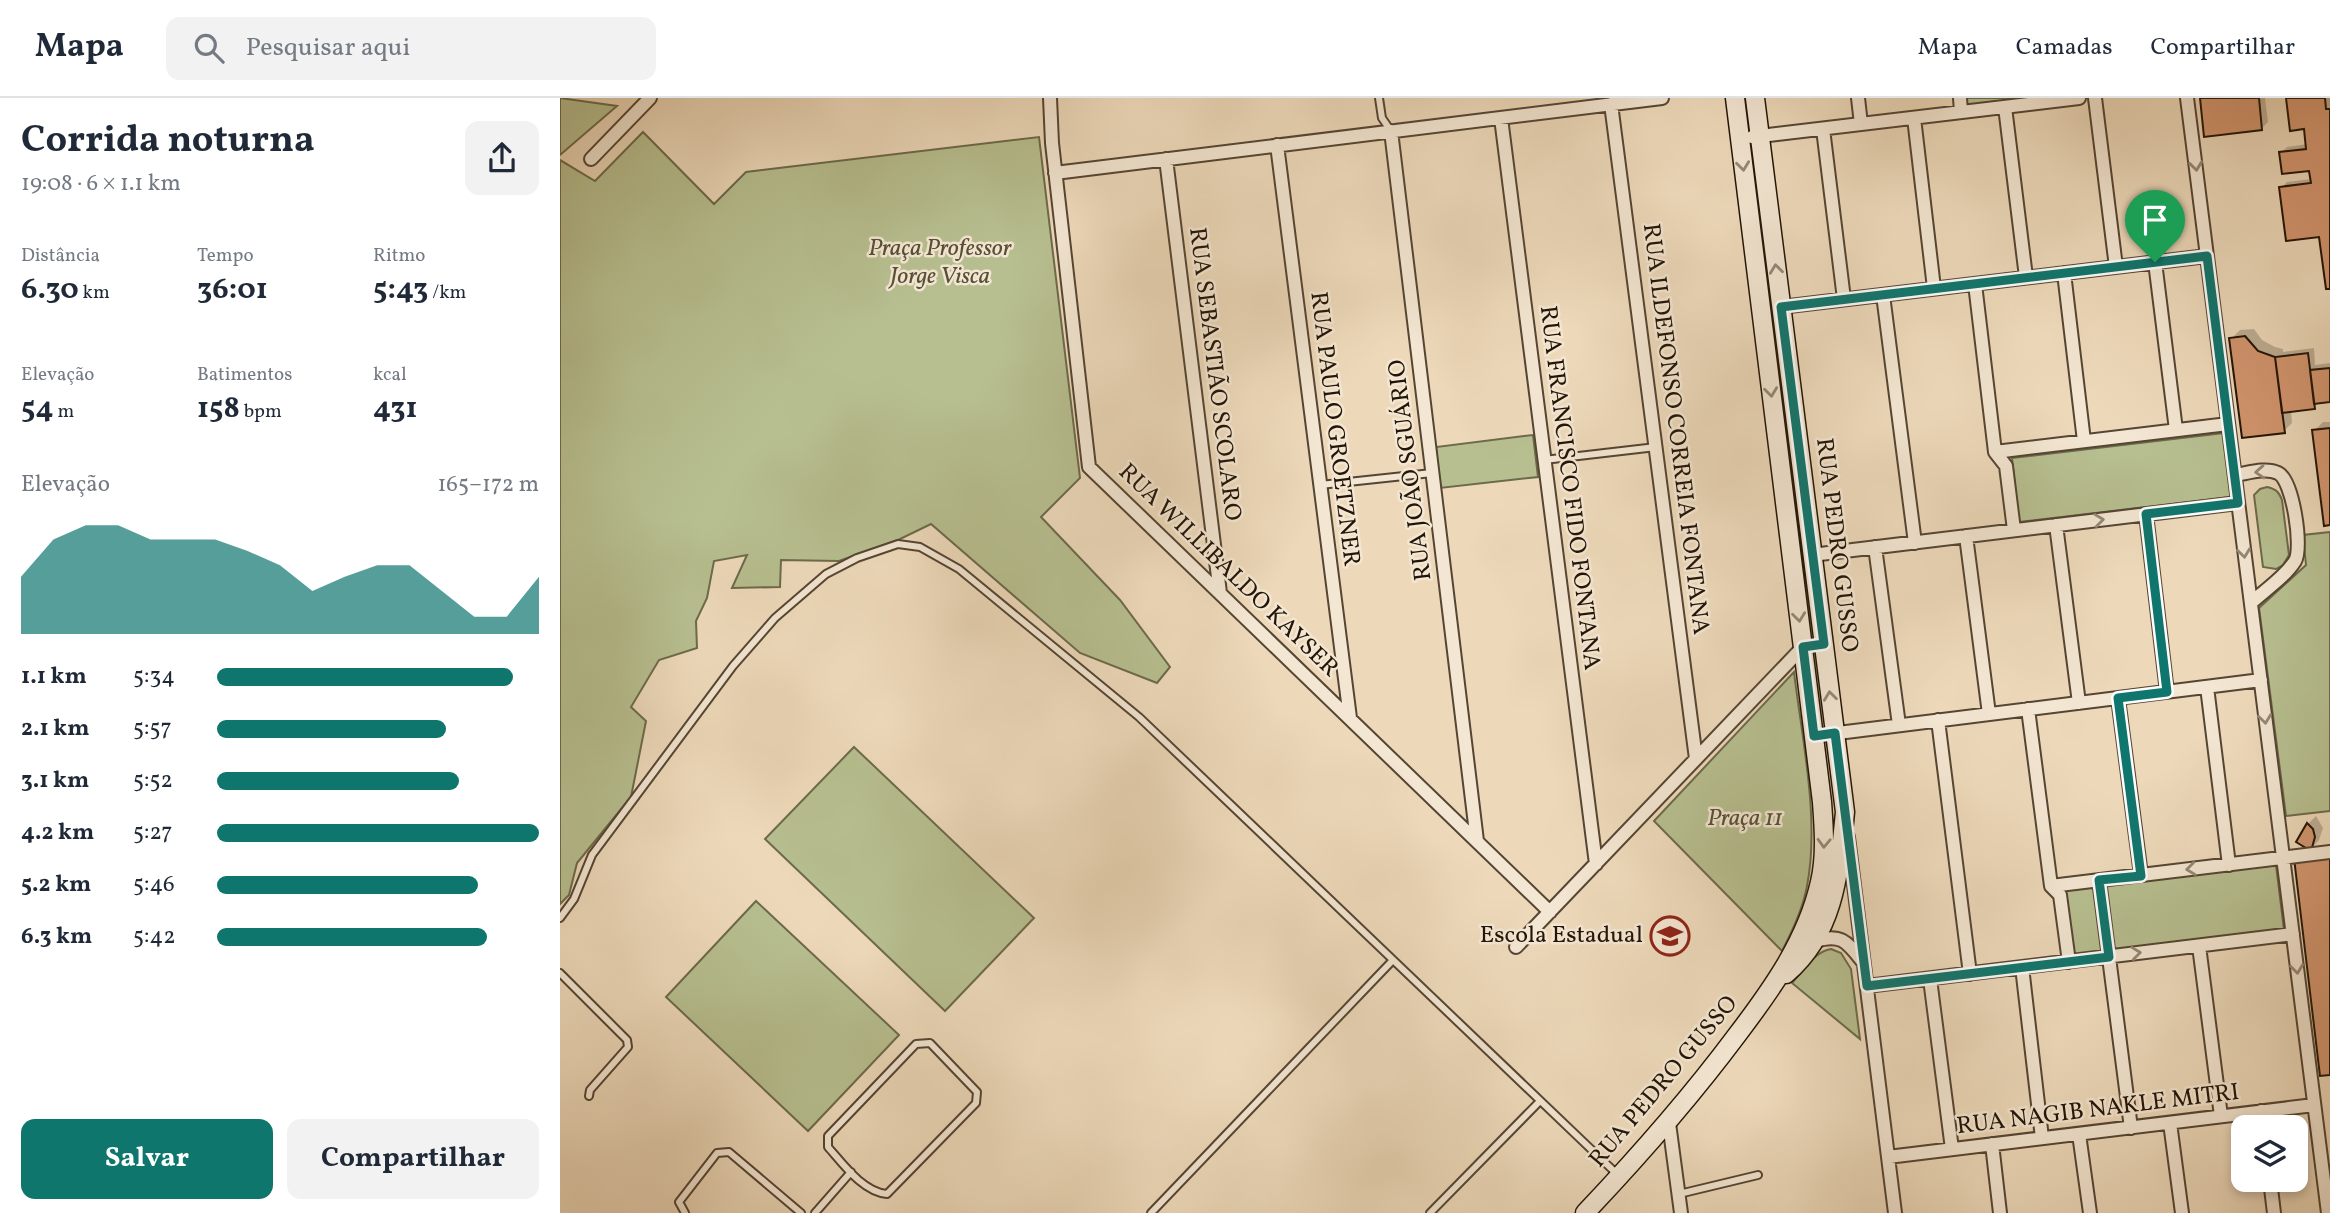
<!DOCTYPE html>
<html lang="pt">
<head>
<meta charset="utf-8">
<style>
  :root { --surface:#fff; --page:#f2f2f3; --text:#1f2937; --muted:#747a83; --line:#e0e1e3; --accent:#0f766e }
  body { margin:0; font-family:Vollkorn,serif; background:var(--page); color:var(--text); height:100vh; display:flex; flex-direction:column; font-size:26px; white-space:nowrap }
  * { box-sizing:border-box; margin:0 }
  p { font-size:23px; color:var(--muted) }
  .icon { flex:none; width:38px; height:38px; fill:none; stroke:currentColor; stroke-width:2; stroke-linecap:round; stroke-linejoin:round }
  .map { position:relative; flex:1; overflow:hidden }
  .panel { display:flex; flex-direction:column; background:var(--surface); width:560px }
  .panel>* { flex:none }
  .buttons { position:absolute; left:1671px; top:1017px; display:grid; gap:14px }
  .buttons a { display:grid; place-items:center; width:77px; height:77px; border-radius:14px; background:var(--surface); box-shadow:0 4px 10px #0003; font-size:35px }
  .pin { position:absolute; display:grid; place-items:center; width:60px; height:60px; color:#fff; margin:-72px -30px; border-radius:50% 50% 50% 0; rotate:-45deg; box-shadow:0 0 7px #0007 }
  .pin .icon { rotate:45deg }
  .round { display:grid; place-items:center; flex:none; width:74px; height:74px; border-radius:14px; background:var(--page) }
  .headline { display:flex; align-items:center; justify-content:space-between; height:119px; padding:0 21px }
  h1 { font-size:38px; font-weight:700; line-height:52px }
  .figures { display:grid; grid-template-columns:repeat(3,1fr); gap:10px; height:119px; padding:7px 21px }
  .figures div { display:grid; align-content:center }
  .figures b { font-size:30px; font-weight:700 }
  .figures small { font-size:19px; font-weight:400 }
  .figures p { font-size:19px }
  .chart { height:196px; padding:14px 21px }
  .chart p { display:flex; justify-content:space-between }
  .chart svg { width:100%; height:126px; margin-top:7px; fill:var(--accent); opacity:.7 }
  .action { display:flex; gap:14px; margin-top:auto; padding:14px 21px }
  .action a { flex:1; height:80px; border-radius:14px; background:var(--accent); color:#fff; font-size:28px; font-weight:700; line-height:80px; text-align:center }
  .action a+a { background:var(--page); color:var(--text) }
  ul { padding:0 21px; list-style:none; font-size:23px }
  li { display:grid; grid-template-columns:112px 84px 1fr; align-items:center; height:52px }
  li i { height:18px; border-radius:9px; background:var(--accent) }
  header { display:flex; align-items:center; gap:42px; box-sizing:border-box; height:98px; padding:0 35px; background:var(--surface); border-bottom:2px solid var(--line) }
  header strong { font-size:33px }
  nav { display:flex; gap:38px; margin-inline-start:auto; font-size:24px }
  .search { width:490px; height:63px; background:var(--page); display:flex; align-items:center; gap:18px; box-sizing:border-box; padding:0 24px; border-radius:14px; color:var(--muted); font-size:26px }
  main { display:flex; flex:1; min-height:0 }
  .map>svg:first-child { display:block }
  .green { fill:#b7bf90; stroke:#6c6a4b; stroke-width:2 }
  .shadow { fill:#0003 }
  .building { fill:#d39670; stroke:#221406; stroke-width:2 }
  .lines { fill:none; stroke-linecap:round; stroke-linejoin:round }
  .lane-casing { stroke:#554533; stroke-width:10 }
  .street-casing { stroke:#554533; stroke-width:16 }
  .secondary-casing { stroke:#221406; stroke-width:21 }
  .lane { stroke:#f3e6d2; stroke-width:6 }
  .street { stroke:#f3e6d2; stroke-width:12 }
  .secondary { stroke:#f3e6d2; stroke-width:18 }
  .oneway { stroke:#958876 }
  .route-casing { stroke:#fff; stroke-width:14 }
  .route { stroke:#0f766e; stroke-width:9 }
  .labels { text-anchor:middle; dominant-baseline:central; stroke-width:5; stroke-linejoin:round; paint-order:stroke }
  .park-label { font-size:24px; font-style:italic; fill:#565036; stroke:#f3e6d2 }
  .street-label { font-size:24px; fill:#221406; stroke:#f3e6d2 }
  .poi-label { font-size:24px; fill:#221406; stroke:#f3e6d2; text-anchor:end }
</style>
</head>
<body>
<header>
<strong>Mapa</strong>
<div class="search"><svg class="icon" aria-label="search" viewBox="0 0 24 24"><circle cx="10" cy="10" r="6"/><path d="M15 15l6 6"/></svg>Pesquisar aqui</div>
<nav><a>Mapa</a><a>Camadas</a><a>Compartilhar</a></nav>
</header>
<main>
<section class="panel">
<div class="headline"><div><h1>Corrida noturna</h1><p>19:08 · 6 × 1.1 km</p></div><a class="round"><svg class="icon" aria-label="share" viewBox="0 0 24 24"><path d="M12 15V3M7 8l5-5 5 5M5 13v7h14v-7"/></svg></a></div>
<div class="figures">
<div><p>Distância</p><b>6.30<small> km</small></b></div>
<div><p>Tempo</p><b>36:01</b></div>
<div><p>Ritmo</p><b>5:43<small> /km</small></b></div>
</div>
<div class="figures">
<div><p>Elevação</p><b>54<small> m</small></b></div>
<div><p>Batimentos</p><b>158<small> bpm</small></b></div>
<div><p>kcal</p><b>431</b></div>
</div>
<div class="chart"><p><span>Elevação</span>165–172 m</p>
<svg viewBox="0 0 160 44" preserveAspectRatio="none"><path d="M0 44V24L10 11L20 6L30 6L40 11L50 11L60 11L70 15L80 20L90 29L100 24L110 20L120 20L130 29L140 38L150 38L160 24V44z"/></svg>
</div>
<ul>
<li><b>1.1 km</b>5:34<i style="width:92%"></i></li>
<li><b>2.1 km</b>5:57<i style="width:71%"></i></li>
<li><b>3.1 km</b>5:52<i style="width:75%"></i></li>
<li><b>4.2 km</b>5:27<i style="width:100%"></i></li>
<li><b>5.2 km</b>5:46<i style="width:81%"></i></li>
<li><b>6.3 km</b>5:42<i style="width:84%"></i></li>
</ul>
<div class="action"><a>Salvar</a><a>Compartilhar</a></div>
</section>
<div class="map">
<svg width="1770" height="1115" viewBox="0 0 1770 1115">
  <rect width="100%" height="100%" fill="#edd9ba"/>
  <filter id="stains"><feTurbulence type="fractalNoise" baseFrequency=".00286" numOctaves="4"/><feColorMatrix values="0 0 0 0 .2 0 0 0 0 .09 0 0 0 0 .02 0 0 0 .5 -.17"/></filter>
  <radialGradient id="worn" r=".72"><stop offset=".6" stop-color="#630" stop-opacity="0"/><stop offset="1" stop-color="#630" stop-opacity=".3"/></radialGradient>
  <!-- green -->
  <path class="green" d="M0,0l57,8 -57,49z
    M1406,0h67l-66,9z
    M83,34l71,72 32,-32 293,-35 41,341 -39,39 79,83 50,67 -13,16 -77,-30 -149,-129 -33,16 -59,21 -58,-1 -1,27 -48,1 15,-33 -33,6 -7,37 -11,23 1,27 -38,12 -28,47 15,14 -15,76 -54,66 -8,32 -9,9v-744l35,21z
    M1664,335l7,64 -212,25 -7,-64z
    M973,337l5,42 -98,11 -4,-41z
    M1707,389c9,2 12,5 15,13l7,55 -6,10 -7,4 -13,-2 -9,-72 6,-6z
    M1770,434v279l-44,5 -27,-208 47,-43 -3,-30z
    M1234,574c8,68 26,147 13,214 -4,23 -14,44 -25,65l-128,-130z
    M294,649l180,171 -89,93 -180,-172z
    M1716,767l8,65 -210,26 -8,-66z
    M196,803l143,134 -91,96 -142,-134z
    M1271,851l10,4 10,16 9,70 -68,-56c11,-12 23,-32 39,-34z"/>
  <!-- shadow -->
  <path class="shadow" d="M1642,0h63l3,24 -6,6z
    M1727,0h43v189l-10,-52 -39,-47 6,-6 25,-3 -1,-10 -30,-16 6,-6 21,-3 -3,-17z
    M1694,231l8,11 13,7 8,2v3l31,-4 1,17 15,-2v37l-10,2 -6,5 -23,3 1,13 -8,8 -53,-92 9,-9z
    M1763,324h7v101l-16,-92z
    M1756,718l7,12 -4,12 -8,9 -13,-8 10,-17z"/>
  <!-- building -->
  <path class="building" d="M1640,0h59l3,32 -58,7z
    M1726,0h39l1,11h4v180h-4l-7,-52 -33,4 -7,-54 32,-4 -2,-12 -27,3 -3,-22 27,-3 -2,-20 -14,2z
    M1685,238l13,15 17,6 10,76 -43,5 -13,-100z
    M1748,255l7,56 -33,4 -7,-56z
    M1770,270v34l-16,2 -4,-34z
    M1770,330v97l-6,1 -12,-96z
    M1747,725l6,6 2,8 -4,14 -15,-9z
    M1770,756v221l-10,1 -26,-218z"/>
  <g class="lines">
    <!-- lane casing -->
    <g class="lane-casing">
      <path id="lane" d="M819,0l3,20 9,13
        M984,362l112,-13
        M760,387l112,-12
        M0,820l14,-19 18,-44 141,-189 42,-48 51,-44 31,-16 41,-14 22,3 39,22 180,148 479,458
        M0,875l67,67 1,7 -38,43 -1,6
        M370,945l47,49 -1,11 -89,91c-24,-2 -44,-30 -59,-47v-11l88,-92z
        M1119,1096l79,-19
        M125,1115l-6,-11 38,-49 12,-1 72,61
        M255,1115l36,-41
        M591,1115l242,-253
        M870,1115l110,-112"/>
    </g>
    <!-- street casing -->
    <g class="street-casing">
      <path id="street" d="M490,0l2,45 37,324 461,445
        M1298,0l3,26
        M1400,0l1,14
        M1535,0l21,169
        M1627,0l141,1115
        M1051,6l85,655
        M1445,9l21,170
        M941,20l95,746
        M1354,20l20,170
        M1263,31l21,170
        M831,33l86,710
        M1192,39l327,-39
        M717,47l73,573
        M31,61l59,-61
        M606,61l54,434
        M495,75l607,-75
        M1595,164l21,168
        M1504,175l20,168
        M1415,186l20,168 11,14 8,64
        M1323,197l32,248
        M1221,209l426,-51
        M1435,354l233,-28
        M1675,377c13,-2 31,-8 43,-2 15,7 25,75 17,88 -10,16 -30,29 -44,42
        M1586,416l21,178
        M1496,427l23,178
        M1406,438l23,178
        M1315,449l24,178
        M1252,457l426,-52
        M1647,589l22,178
        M1558,600l23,177
        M1468,611l23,177 9,9 9,67
        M1378,622l32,254
        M1254,638l447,-56
        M1288,739l47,376
        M1539,782l32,248
        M1491,788l279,-34
        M1255,843c27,-8 32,1 48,21
        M1639,848l22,170
        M956,849l287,-300 20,-3
        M1462,869l20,171
        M1370,881l22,170
        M1307,888l426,-52
        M1701,1013l2,16
        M1109,1025l12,90
        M1610,1025l12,90
        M1519,1036l11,79
        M1432,1046l8,69
        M1328,1059l426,-52
        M1710,1082l4,33"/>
    </g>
    <!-- secondary casing -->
    <g class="secondary-casing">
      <path id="secondary" d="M1195,0l90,714c-6,60 -10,120 -59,162
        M1025,1115c54,-57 105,-115 152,-178 35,-46 70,-95 83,-153 6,-26 4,-53 2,-80l-87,-704"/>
    </g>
    <!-- lane -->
    <use href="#lane" class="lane"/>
    <!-- street -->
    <use href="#street" class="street"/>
    <!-- secondary -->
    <use href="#secondary" class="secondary"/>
  </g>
  <!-- one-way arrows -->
  <defs><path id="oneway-chevron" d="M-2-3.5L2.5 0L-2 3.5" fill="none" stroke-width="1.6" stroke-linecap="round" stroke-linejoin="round" transform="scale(1.75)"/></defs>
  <g class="oneway">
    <use href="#oneway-chevron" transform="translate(1183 68) rotate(83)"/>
    <use href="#oneway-chevron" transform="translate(1636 68) rotate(83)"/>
    <use href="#oneway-chevron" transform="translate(1216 171) rotate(-97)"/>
    <use href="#oneway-chevron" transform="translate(1211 294) rotate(83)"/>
    <use href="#oneway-chevron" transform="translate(1700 374) rotate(176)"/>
    <use href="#oneway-chevron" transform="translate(1539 422) rotate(-7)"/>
    <use href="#oneway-chevron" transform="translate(1684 455) rotate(83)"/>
    <use href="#oneway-chevron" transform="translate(1239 519) rotate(83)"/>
    <use href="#oneway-chevron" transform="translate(1270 598) rotate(-97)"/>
    <use href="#oneway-chevron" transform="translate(1705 621) rotate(83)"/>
    <use href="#oneway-chevron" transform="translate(1264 745) rotate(92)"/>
    <use href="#oneway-chevron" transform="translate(1631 771) rotate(173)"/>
    <use href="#oneway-chevron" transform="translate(1576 855) rotate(-7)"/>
    <use href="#oneway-chevron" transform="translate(1737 871) rotate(83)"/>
  </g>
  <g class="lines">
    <!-- route casing -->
    <g class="route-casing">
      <path id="route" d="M1647,158l31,247 -92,11 21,178 -49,6 23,178 -42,4 10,77 -242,29 -32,-253 -21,3 -11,-89 21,-3 -43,-337z"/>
    </g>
    <!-- route -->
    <use href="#route" class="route"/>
  </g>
  <!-- icons -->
  <defs>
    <g id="school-ring" transform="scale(2.0125)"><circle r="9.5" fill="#f3e6d2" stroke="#8f2418" stroke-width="1.5"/><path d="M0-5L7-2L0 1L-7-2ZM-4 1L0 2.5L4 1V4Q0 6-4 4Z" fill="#8f2418"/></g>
  </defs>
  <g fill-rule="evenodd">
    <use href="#school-ring" x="1110" y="838"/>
  </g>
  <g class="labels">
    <!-- park labels -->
    <g class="park-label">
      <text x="380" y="151">Praça Professor<tspan x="380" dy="28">Jorge Visca</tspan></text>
      <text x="1185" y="721">Praça 11</text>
    </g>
    <!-- street labels -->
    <g class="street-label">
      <text transform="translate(654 276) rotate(83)">RUA SEBASTIÃO SCOLARO</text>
      <text transform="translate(774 331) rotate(83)">RUA PAULO GROETZNER</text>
      <text transform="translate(1115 331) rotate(83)">RUA ILDEFONSO CORREIA FONTANA</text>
      <text transform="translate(851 372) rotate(-97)">RUA JOÃO SGUÁRIO</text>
      <text transform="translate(1009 390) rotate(83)">RUA FRANCISCO FIDO FONTANA</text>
      <text transform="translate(1276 447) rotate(83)">RUA PEDRO GUSSO</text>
      <text transform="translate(668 473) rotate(44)">RUA WILLIBALDO KAYSER</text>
      <text transform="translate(1104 984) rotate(-50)">RUA PEDRO GUSSO</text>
      <text transform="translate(1538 1012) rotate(-7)">RUA NAGIB NAKLE MITRI</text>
    </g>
    <!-- poi labels -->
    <g class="poi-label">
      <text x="1083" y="838">Escola Estadual</text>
    </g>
  </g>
  <rect width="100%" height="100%" filter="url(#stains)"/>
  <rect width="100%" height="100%" fill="url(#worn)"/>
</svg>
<div class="buttons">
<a><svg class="icon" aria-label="layers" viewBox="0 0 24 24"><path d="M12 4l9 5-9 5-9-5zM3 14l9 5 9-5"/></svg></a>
</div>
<div class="pin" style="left:1595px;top:164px;background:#1e9e55"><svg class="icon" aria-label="arrive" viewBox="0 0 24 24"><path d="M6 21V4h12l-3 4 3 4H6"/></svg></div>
</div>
</main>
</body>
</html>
